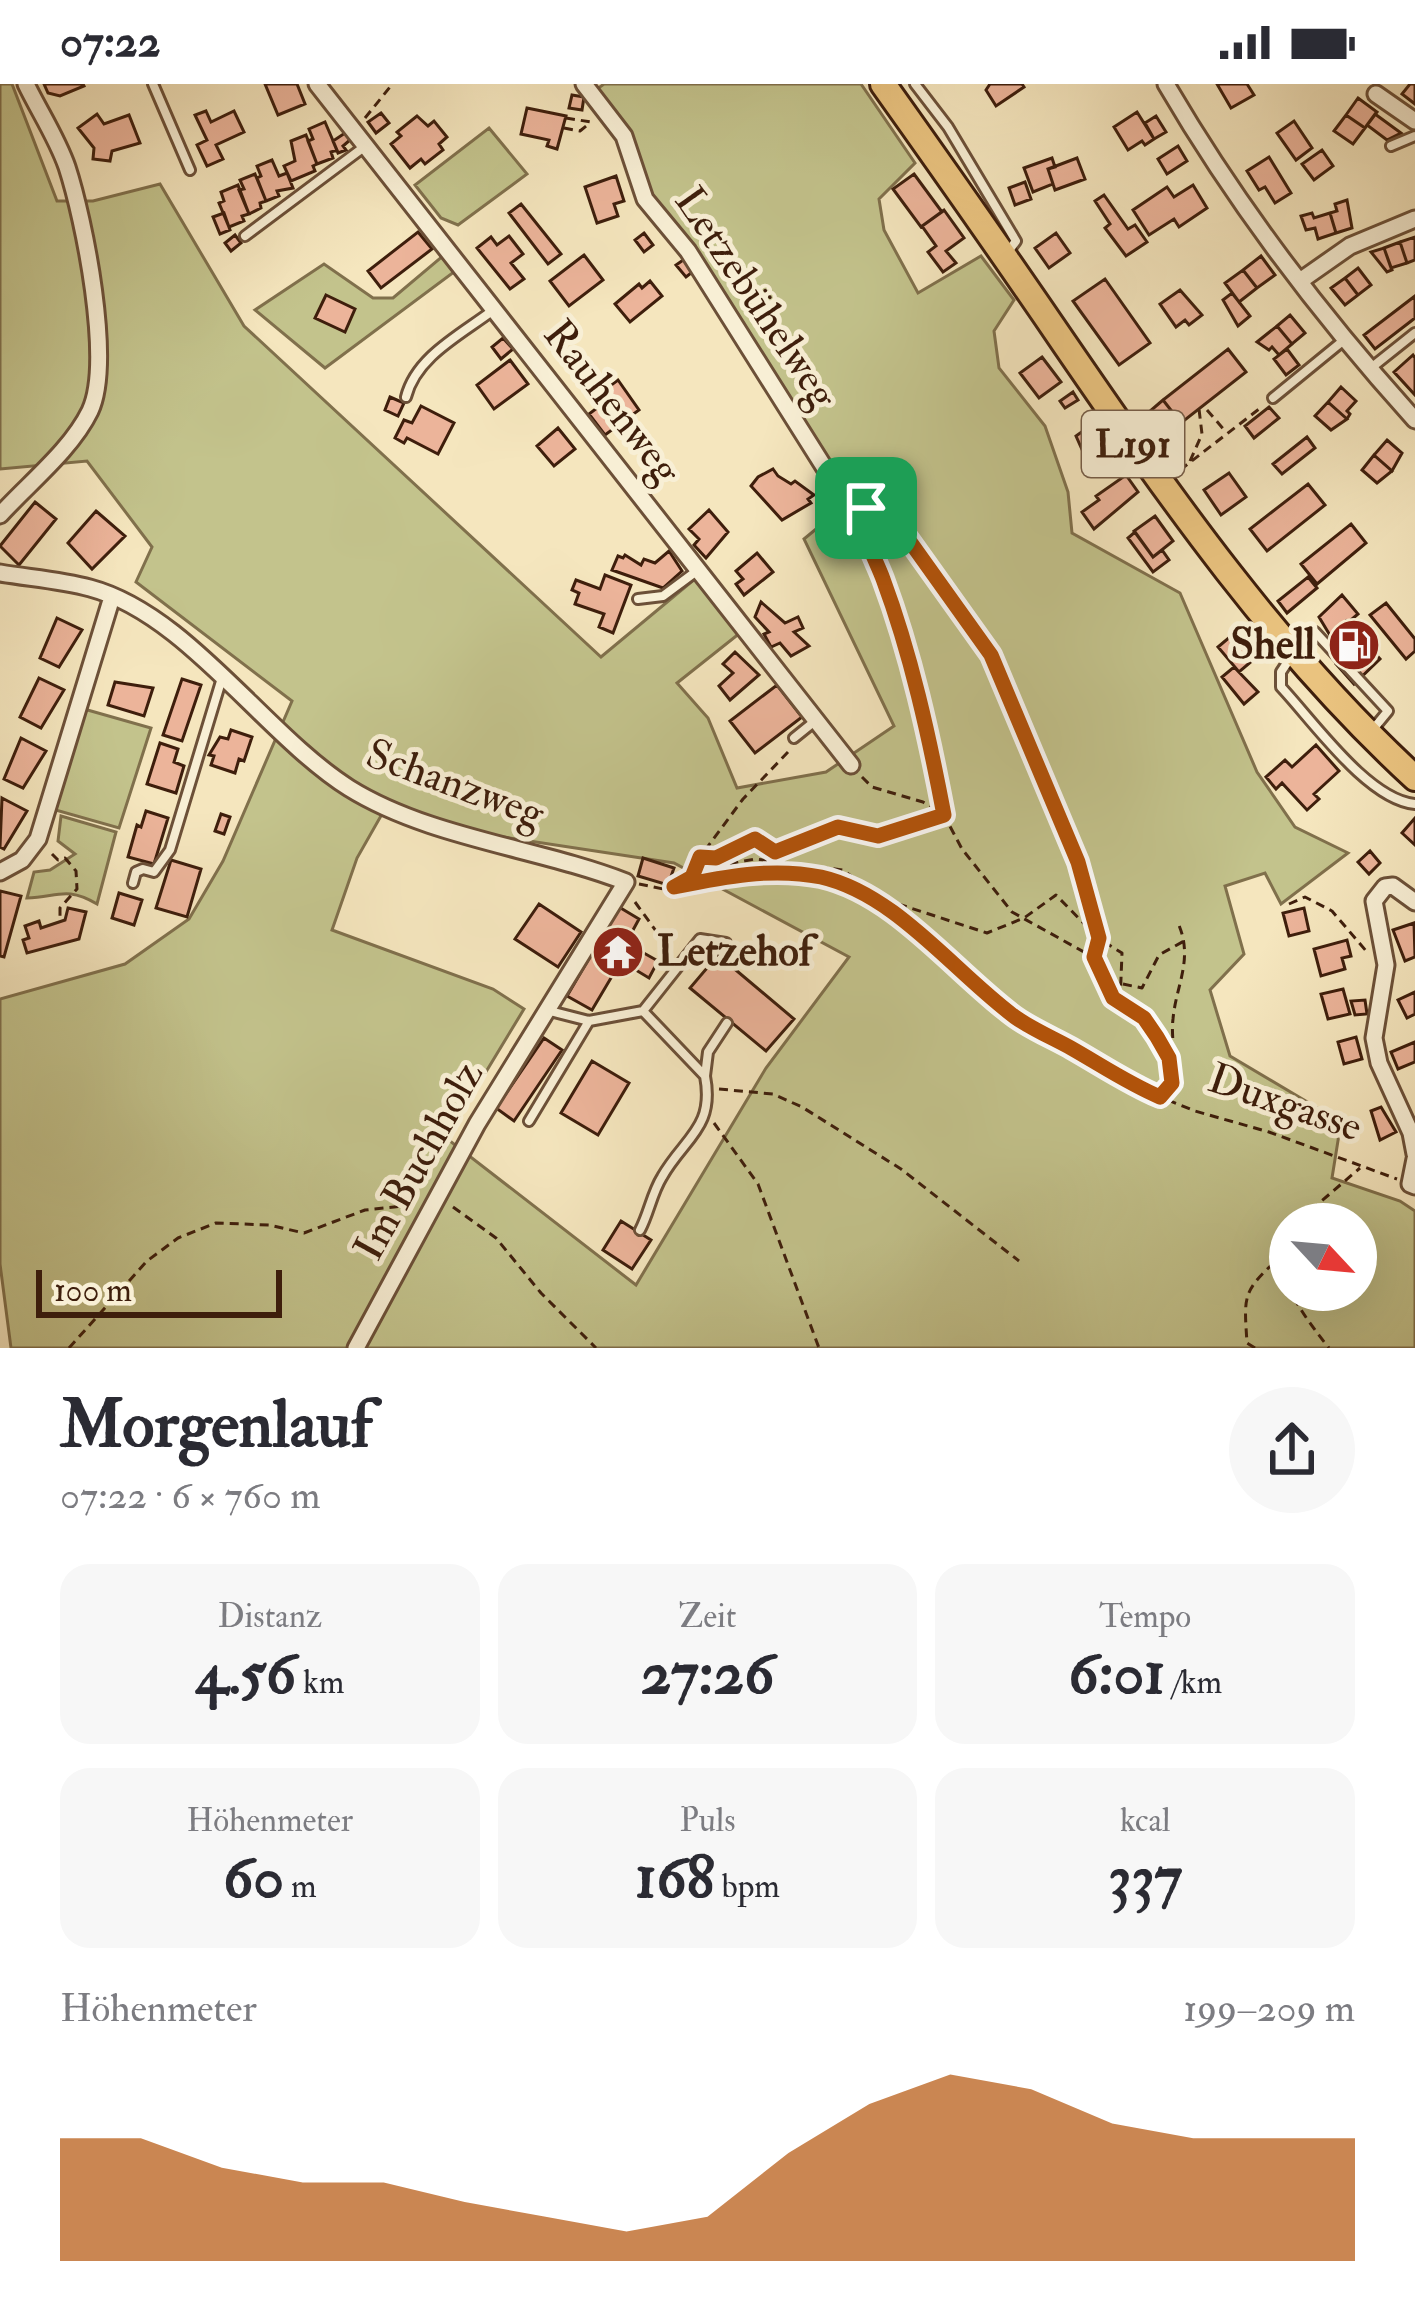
<!DOCTYPE html>
<html lang="de">
<head>
<meta charset="utf-8">
<style>
  :root { --surface:#fff; --page:#f7f7f7; --text:#2b2b33; --muted:#7c7c81; --accent:#b45309 }
  body { margin:0; font-family:"IM FELL Double Pica",serif; background:var(--page); color:var(--text); height:100vh; display:flex; flex-direction:column; font-size:45px; white-space:nowrap }
  * { box-sizing:border-box; margin:0 }
  p { font-size:39px; color:var(--muted) }
  .icon { flex:none; width:66px; height:66px; fill:none; stroke:currentColor; stroke-width:2; stroke-linecap:round; stroke-linejoin:round }
  .map { position:relative; height:1264px; overflow:hidden }
  .details { display:flex; flex-direction:column; background:var(--surface); flex:1 }
  .details>* { flex:none }
  .needle { width:78px; rotate:116deg }
  .controls { position:absolute; left:1269px; top:1119px; display:grid; gap:24px }
  .controls a { display:grid; place-items:center; width:108px; height:108px; border-radius:50%; background:var(--surface); box-shadow:0 12px 48px #0002; font-size:60px }
  .scale { position:absolute; left:36px; bottom:30px; width:246px; box-sizing:border-box; padding-left:12px; border:6px solid #3e1e0c; border-top:0; font-size:33px; line-height:42px; white-space:nowrap; color:#3e1e0c; -webkit-text-stroke:9px #f8efd5; paint-order:stroke }
  .pin { position:absolute; display:grid; place-items:center; width:102px; height:102px; color:#fff; margin:-51px; border-radius:24px; box-shadow:0 6px 18px #0006 }
  .round { display:grid; place-items:center; flex:none; width:126px; height:126px; border-radius:63px; background:var(--page) }
  .headline { display:flex; align-items:center; justify-content:space-between; height:204px; padding:0 60px }
  h1 { font-size:66px; font-weight:700; line-height:90px }
  .stats { display:grid; grid-template-columns:repeat(3,1fr); gap:18px; height:204px; padding:12px 60px }
  .stats div { display:grid; align-content:center; border-radius:30px; background:var(--page); text-align:center }
  .stats b { font-size:60px; font-weight:700 }
  .stats small { font-size:33px; font-weight:400 }
  .stats p { font-size:33px }
  .chart { height:336px; padding:24px 60px }
  .chart p { display:flex; justify-content:space-between }
  .chart svg { width:100%; height:216px; margin-top:12px; fill:var(--accent); opacity:.7 }
  .status { display:flex; justify-content:space-between; align-items:center; height:84px; padding:0 60px; background:var(--surface); direction:ltr }
  .status svg { height:33px; fill:currentColor }
  .map>svg:first-child { display:block }
  .green { fill:#c3c38c; stroke:#80704c; stroke-width:3; fill-rule:evenodd }
  .building { fill:#ecb49a; stroke:#3e1e0c; stroke-width:3 }
  .lines { fill:none; stroke-linecap:round; stroke-linejoin:round }
  .lane-casing { stroke:#6c5038; stroke-width:14 }
  .street-casing { stroke:#6c5038; stroke-width:21 }
  .primary-casing { stroke:#3e1e0c; stroke-width:30 }
  .path { stroke:#3e1e0c; stroke-width:3; stroke-dasharray:9 6; stroke-linecap:butt }
  .lane { stroke:#f8efd5; stroke-width:8 }
  .street { stroke:#f8efd5; stroke-width:15 }
  .primary { stroke:#eac37f; stroke-width:24 }
  .route-casing { stroke:#fff; stroke-width:24 }
  .route { stroke:#b45309; stroke-width:15 }
  .labels { text-anchor:middle; dominant-baseline:central; stroke-width:10; stroke-linejoin:round; paint-order:stroke }
  .shield { fill:#f8efd5; stroke:#765d48; stroke-width:3 }
  .shield-label { font-size:39px; font-weight:bold; fill:#3e1e0c }
  .street-label { font-size:42px; fill:#3e1e0c; stroke:#f8efd5 }
  .poi-label { font-size:42px; font-weight:bold; fill:#3e1e0c; stroke:#f8efd5; text-anchor:end }
</style>
</head>
<body>
<div class="status"><b>07:22</b><svg viewBox="0 0 49 12"><path d="M0 12V9h3v3zM5 12V6h3v6zM10 12V3h3v9zM15 12V0h3v12zM26 1h20v11H26zM47 4h2v5h-2z"/></svg></div>
<div class="map">
<svg width="1415" height="1264" viewBox="0 0 1415 1264">
  <rect width="100%" height="100%" fill="#f5e6be"/>
  <filter id="stains"><feTurbulence type="fractalNoise" baseFrequency=".00167" numOctaves="4"/><feColorMatrix values="0 0 0 0 .2 0 0 0 0 .09 0 0 0 0 .02 0 0 0 .5 -.17"/></filter>
  <radialGradient id="worn" r=".72"><stop offset=".6" stop-color="#630" stop-opacity="0"/><stop offset="1" stop-color="#630" stop-opacity=".3"/></radialGradient>
  <!-- green -->
  <path class="green" d="M0,0h12l45,117h36l67,-17 84,142 357,331 95,-79 44,55 -63,50 31,35 29,70 89,-16 68,-46 -90,-187 46,-38 -197,-304 -22,-62 -34,-46 7,-5h257l54,79 -36,36 5,31 34,63 63,-37 33,44 -20,31 5,37 46,58 23,66 4,41 108,60 77,179 38,55 53,26 -67,51 -16,-31 -40,13 19,68 -34,36 20,66 111,66 -9,56 68,23 15,10v137h-1404l-11,-84v-265l125,-35 64,-45 34,-58 69,-160 -156,-119 16,-35 -65,-86 -87,8zM386,723l98,27 190,29 175,94 -83,111 -130,217 -190,-147 78,-129 -31,-20 -161,-59 25,-72zM1290,1140h66v66h-66z
    M489,44l38,46 -69,51 -17,-7 -26,-33z
    M450,166l12,16 -137,102 -70,-58 69,-46 49,34h20z
    M84,625l67,19 -32,100 -67,-19z
    M61,732l55,16 -19,72c-31,-18 -39,-7 -70,-6l7,-26 16,-2 25,-16 -17,-13z"/>
  <!-- building -->
  <path class="building" d="M44,0h39l1,2 -24,10 -12,-3z
    M265,0h32l8,20 -27,11z
    M990,0h32l2,3 -28,19 -10,-16z
    M1217,0h30l7,11 -23,13z
    M1410,0h5v20l-13,-10z
    M572,11l12,2 -2,13 -13,-2z
    M1358,14l19,14 -12,16 -19,-13z
    M527,24l39,8 -9,33 -10,-3 2,-6 -28,-6z
    M206,27l5,11 23,-11 10,21 -28,13 7,14 -16,7 -10,-21 10,-5 -12,-25z
    M1137,28l17,27 -9,6 -3,-4 -14,9 -14,-23z
    M381,29l8,10 -13,10 -8,-11z
    M97,30l7,10 25,-9 11,28 -28,8 -2,10 -17,-2 1,-11 -16,-20z
    M1375,30l26,19 -14,7 -20,-15z
    M1346,31l19,13 -12,16 -19,-13z
    M417,32l11,10 6,-5 13,16 -8,7 4,6 -18,14 -4,-5 -11,9 -19,-24 10,-8 -4,-4z
    M1156,32l10,16 -12,7 -9,-16z
    M1294,37l18,27 -16,12 -19,-27z
    M325,38l12,28 -6,2 2,6 -16,6 -9,-23 5,-2 -4,-10z
    M345,49l5,7 -7,6 3,4 -8,3 -5,-12z
    M306,51l11,29 -4,2 2,5 -24,10 -7,-15 11,-5 -4,-20z
    M1178,62l9,15 -20,13 -9,-15z
    M1322,66l11,16 -19,14 -12,-16z
    M1269,73l22,36 -16,10 -10,-16 -6,3 -12,-19z
    M1052,74l3,9 -7,2 5,15 -20,8 -9,-24z
    M1077,74l8,21 -30,11 -7,-21z
    M272,76l7,16 8,-3 6,15 -16,3 2,5 -13,5 -9,-23 4,-2 -4,-10z
    M255,90l11,27 -6,2 1,5 -12,6 -10,-24 5,-1 -4,-9z
    M914,90l28,38 -21,15 -28,-38z
    M616,92l8,25 -10,3 4,12 -21,7 -12,-36z
    M1025,98l6,17 -16,6 -6,-17z
    M238,101l11,29 -7,2 2,5 -15,6 -10,-24 5,-2 -3,-9z
    M1193,101l14,23 -28,19 -5,-8 -25,16 -16,-25 34,-23 7,10z
    M1104,111l24,34 7,-4 12,17 -21,14 -21,-28 5,-4 -15,-23z
    M1347,116l5,28 -16,5 -6,-20 7,-2 -2,-7z
    M521,120l40,50 -13,10 -39,-51z
    M944,126l20,28 -18,13 10,12 -13,9 -15,-20 8,-6 -14,-20z
    M224,129l6,17 -10,4 -7,-17z
    M1312,129l2,5 16,-5 6,20 -18,6 -3,-11 -9,2 -5,-14z
    M418,148l14,17 -51,39 -13,-17z
    M644,149l9,12 -9,7 -9,-12z
    M1056,149l14,20 -21,15 -14,-20z
    M235,151l6,8 -10,8 -6,-8z
    M509,152l14,18 -12,9 13,16 -14,10 -33,-41 14,-11 6,8z
    M1415,153v23l-8,3 -7,-21z
    M1400,158l7,21 -16,5 -7,-20z
    M1384,164l8,22 -5,2 -16,-20z
    M584,171l19,25 -34,26 -19,-25z
    M1261,172l14,19 -18,13 -14,-18z
    M686,174l9,12 -9,7 -10,-12z
    M1358,184l13,17 -13,10 -13,-17z
    M1243,186l14,18 -18,14 -14,-19z
    M1345,194l13,17 -13,10 -14,-17z
    M1105,195l45,64 -31,22 -46,-64z
    M650,197l12,15 -32,26 -15,-18 24,-20 3,4z
    M1180,206l22,25 -13,10 -4,-5 -9,7 -16,-23z
    M1232,209l18,23 -12,10 -15,-26z
    M326,211l29,14 -10,23 -30,-14z
    M1415,212v22l-40,31 -11,-14z
    M1290,231l15,18 -13,11 -15,-18z
    M1277,242l15,18 -13,11 -7,-8 -3,3 -12,-8z
    M503,254l10,11 -12,10 -9,-12z
    M1228,265l18,23 -65,51 -18,-23z
    M1287,265l12,16 -13,10 -12,-16z
    M1413,271l2,3v37l-21,-23z
    M1042,273l19,25 -22,16 -19,-25z
    M510,276l18,24 -34,25 -17,-24z
    M618,296l21,30 -34,25 -16,-21 12,-9 -6,-8z
    M1341,303l15,14 -9,10 3,3 -3,5 -19,-17z
    M1073,308l5,8 -13,8 -5,-7z
    M390,313l14,6 -6,13 -13,-6z
    M1163,316l18,23 -15,12 -17,-23z
    M1328,318l19,17 -16,11 -16,-14z
    M421,322l33,17 -16,31 -31,-16 -3,5 -9,-5 9,-18 8,3z
    M1269,323l10,11 -25,20 -9,-12z
    M1094,339l11,16 -21,15 -8,-18z
    M558,344l17,21 -21,17 -17,-20z
    M1307,353l8,11 -33,26 -9,-10z
    M1387,356l15,13 -10,18 -18,-16z
    M1374,371l18,16 -15,12 -15,-13z
    M773,385l5,7 13,8 4,-3 19,14 -6,4 3,4 -29,17 -31,-34 7,-9z
    M1229,389l17,24 -25,18 -17,-25z
    M1126,391l12,17 -44,37 -12,-17 17,-12 -3,-4z
    M1308,400l17,21 -58,46 -17,-22z
    M35,418l21,17 -37,46 -19,-19z
    M709,426l19,22 -22,26 -12,-13 5,-6 -10,-10z
    M96,427l29,25 -33,33 -24,-26z
    M1155,432l18,25 -20,16 -19,-26z
    M1351,440l15,19 -49,41 -16,-20z
    M1135,448l18,25 9,-7 7,10 -16,12 -25,-34z
    M669,467l13,20 -19,17 -51,-18 6,-14 5,2 2,-3 16,10 3,-6 11,4z
    M757,469l16,19 -29,23 -8,-11 7,-5 -7,-8z
    M605,491l26,10 -18,48 -14,-6 5,-13 -29,-10 4,-11 -7,-3 4,-10 24,9z
    M1308,493l9,11 -30,25 -9,-12z
    M1342,511l16,19 -27,23 -12,-20z
    M761,518l24,21 13,-6 5,11 -9,4 15,14 -18,10 -11,-13 -9,4 -7,-13 5,-2 -14,-15z
    M1386,519l29,36v12l-9,8 -36,-44z
    M57,534l25,12 -23,37 -19,-9z
    M1346,537l34,38 -26,25 -18,-20 13,-11 -17,-19z
    M1238,546l21,25 -20,17 -21,-25z
    M735,568l24,23 -29,25 -11,-14 14,-13 -10,-9z
    M1234,583l24,25 -14,12 -22,-27z
    M39,594l25,12 -23,38 -21,-11z
    M182,595l19,6 -19,56 -19,-6z
    M115,598l38,6 -9,28 -36,-11z
    M777,601l25,32 -47,36 -25,-32z
    M231,646l21,7 -8,24 -5,-2 -4,14 -24,-8 3,-9 -5,-1 11,-18 8,2z
    M21,654l25,13 -23,37 -19,-9z
    M160,659l18,6 -4,13 10,4 -8,27 -29,-9z
    M1316,661l23,26 -25,23 5,5 -12,11 -25,-27 -6,6 -10,-12 19,-17 7,7z
    M2,714l25,13 -23,38 -4,-2z
    M146,727l22,7 -14,46 -26,-7 9,-32 4,2z
    M221,730l9,3 -6,17 -9,-3z
    M1415,734v27l-13,-12z
    M1370,767l10,12 -11,11 -11,-12z
    M643,774l31,10 -6,17 -30,-9z
    M171,776l30,9 -14,48 -31,-9z
    M0,807l21,5 -17,61 -4,-1z
    M119,809l23,7 -8,25 -22,-7z
    M539,820l42,28 -23,35 -43,-28z
    M619,823l20,12 -13,24 32,18 -9,17 -28,-17 -29,49 -25,-14z
    M68,824l18,4 -7,27 -52,14 -4,-13 6,-2 -4,-12 14,-5 2,7 24,-8z
    M1304,824l5,23 -20,5 -6,-23z
    M1414,839l1,34 -10,4 -12,-31z
    M1347,856l4,16 -9,2 3,11 -24,7 -7,-27z
    M718,871l76,64 -28,32 -76,-63z
    M1343,905l7,25 -22,5 -7,-25z
    M1415,908v22l-8,4 -9,-18z
    M1365,916l2,14 -12,1 -4,-14z
    M1356,953l6,22 -18,5 -6,-22z
    M544,954l18,12 -48,71 -18,-13z
    M1415,958v20l-17,7 -7,-17z
    M592,977l37,22 -31,52 -37,-22z
    M1381,1023l15,25 -16,8 -9,-29z
    M621,1137l30,19 -19,29 -29,-19z"/>
  <g class="lines">
    <!-- lane casing -->
    <g class="lane-casing">
      <path id="lane" d="M153,0l37,86
        M915,0l33,43 68,114 -9,12
        M1391,62l24,-10
        M245,152l119,-89
        M1371,284l44,-35
        M406,313c10,-40 54,-62 86,-86
        M1273,314l71,-58
        M638,515l25,-3 35,-26
        M1287,554l28,-6 73,79 -14,17
        M1291,573l-10,15v15c32,34 87,113 134,117
        M794,654l21,-17
        M133,799l3,-11 7,-3 11,3 16,-22 52,-172
        M550,927l39,10 54,-10 57,-72 26,4
        M643,927l62,65 3,-24 19,-29
        M529,1037l60,-100
        M640,1146c9,-17 12,-37 22,-53 22,-39 53,-49 43,-101"/>
    </g>
    <!-- street casing -->
    <g class="street-casing">
      <path id="street" d="M317,0l534,681
        M584,0l40,52 21,63 43,52 150,238
        M1166,0c70,120 156,233 249,336
        M1376,10l39,27
        M1300,197l50,-35 65,-27
        M0,431c29,-32 71,-65 90,-104 23,-49 -6,-192 -23,-244 -10,-29 -28,-56 -41,-83
        M0,489c30,5 61,7 90,15 97,26 174,146 259,200 80,50 190,60 277,94l-149,242 -121,224
        M0,788l22,-12 16,-21 74,-242
        M1415,818l-22,-16 -8,1 -11,14 12,64 -12,73 5,25 32,70 4,21
        M1415,1075l-5,25 5,2"/>
    </g>
    <!-- primary casing -->
    <g class="primary-casing">
      <path id="primary" d="M883,0c62,87 123,174 183,262 105,153 211,305 349,432"/>
    </g>
    <!-- path -->
    <path class="path" d="M365,34l25,-31
      M566,34l25,4
      M564,44l16,3 10,-8
      M1207,326l19,22
      M1190,377l12,-27 -3,-25
      M1180,386l83,-64
      M849,413l57,39 85,119 87,207 20,76 -5,19
      M862,693l10,10 51,15 21,13 18,34 50,63 81,45 20,41 31,20 13,19 13,21 2,25 -10,13
      M52,770l6,6 7,-2 11,13 1,18 -17,19v14
      M700,773l16,1 39,-19 19,13 64,-25 40,9 66,-21 -36,-157 -47,-134 5,-16
      M717,775l6,6 32,-6 88,11 40,29 104,34 37,-15 32,-23 42,43 24,15 -2,50
      M678,799l14,-6 8,-20 43,-58 46,-48
      M639,800l24,5 85,-17 70,5 31,9 46,27 54,51 69,55 110,65 67,27 74,21 128,47
      M635,818l37,51
      M1289,820l16,-7 27,14 35,41
      M1123,900l19,4 17,-33 25,-14
      M1174,984c1,-16 -3,-33 -1,-49 3,-34 21,-60 5,-96
      M719,1005l54,5 29,13 99,62 118,92
      M714,1039l44,61 61,164
      M453,1123l43,31 45,55 55,55
      M1304,1140l14,-20 42,-36
      M1290,1159l-10,14c7,37 26,62 49,91
      M69,1264l78,-87 31,-23 38,-15 53,2 35,8 61,-23 49,-5
      M1255,1264l-8,-5c-3,-48 -5,-51 32,-85"/>
    <!-- lane -->
    <use href="#lane" class="lane"/>
    <!-- street -->
    <use href="#street" class="street"/>
    <!-- primary -->
    <use href="#primary" class="primary"/>
  </g>
  <g class="lines">
    <!-- route casing -->
    <g class="route-casing">
      <path id="route" d="M866,424l40,28 85,119 87,207 21,76 -5,19 19,41 31,20 13,19 12,21 3,25 -12,14c-31,-13 -59,-32 -89,-49 -18,-10 -39,-19 -56,-31 -61,-45 -119,-123 -194,-140 -50,-10 -98,0 -147,10l18,-10 8,-20 16,1 39,-19 20,13 63,-25 40,9 66,-21c-15,-79 -33,-161 -61,-236 -9,-24 -24,-46 -17,-71z"/>
    </g>
    <!-- route -->
    <use href="#route" class="route"/>
  </g>
  <!-- icons -->
  <defs>
    <g id="fuel-disc" transform="scale(2.7)"><circle r="9.5" fill="#8f2418" stroke="#f8efd5"/><path d="M-5.5-6h7V0h2V4h1.3V-2.5L3-4.5l.8-.8L6-3V5H2.5V1h-1V6h-7ZM-4.2-4.7v3.2H.2V-4.7Z" fill="#fff"/></g>
    <g id="temple-disc" transform="scale(2.7)"><circle r="9.5" fill="#8f2418" stroke="#f8efd5"/><path d="M0-6L5-2H3V0L6.5 2.5H4V6H1.5V3h-3V6H-4V2.5H-6.5L-3 0V-2H-5Z" fill="#fff"/></g>
  </defs>
  <g fill-rule="evenodd">
    <use href="#fuel-disc" x="1354" y="561"/>
    <use href="#temple-disc" x="618" y="868"/>
  </g>
  <g class="labels">
    <!-- shield labels -->
    <rect class="shield" x="1082" y="327" width="102" height="66" rx="9"/>
    <g class="shield-label">
      <text x="1133" y="360">L191</text>
    </g>
    <!-- street labels -->
    <g class="street-label">
      <text transform="translate(756 214) rotate(56)">Letzebühelweg</text>
      <text transform="translate(612 318) rotate(52)">Rauhenweg</text>
      <text transform="translate(455 700) rotate(20)">Schanzweg</text>
      <text transform="translate(1285 1019) rotate(19)">Duxgasse</text>
      <text transform="translate(419 1077) rotate(-61)">Im Buchholz</text>
    </g>
    <!-- poi labels -->
    <g class="poi-label">
      <text x="1315" y="561">Shell</text>
      <text x="657" y="868" text-anchor="start">Letzehof</text>
    </g>
  </g>
  <rect width="100%" height="100%" filter="url(#stains)"/>
  <rect width="100%" height="100%" fill="url(#worn)"/>
</svg>
<div class="controls">
<a><svg class="needle" viewBox="-14 -14 28 28"><path d="M0-13l5 13h-10z" fill="#e53935"/><path d="M0 13l5-13h-10z" fill="#7c7c81"/></svg></a>
</div>
<div class="scale">100 m</div>
<div class="pin" style="left:866px;top:424px;background:#1e9e55"><svg class="icon" aria-label="arrive" viewBox="0 0 24 24"><path d="M6 21V4h12l-3 4 3 4H6"/></svg></div>
</div>
<section class="details">
<div class="headline"><div><h1>Morgenlauf</h1><p>07:22 · 6 × 760 m</p></div><a class="round"><svg class="icon" aria-label="share" viewBox="0 0 24 24"><path d="M12 15V3M7 8l5-5 5 5M5 13v7h14v-7"/></svg></a></div>
<div class="stats">
<div><p>Distanz</p><b>4.56<small> km</small></b></div>
<div><p>Zeit</p><b>27:26</b></div>
<div><p>Tempo</p><b>6:01<small> /km</small></b></div>
</div>
<div class="stats">
<div><p>Höhenmeter</p><b>60<small> m</small></b></div>
<div><p>Puls</p><b>168<small> bpm</small></b></div>
<div><p>kcal</p><b>337</b></div>
</div>
<div class="chart"><p><span>Höhenmeter</span>199–209 m</p>
<svg viewBox="0 0 160 44" preserveAspectRatio="none"><path d="M0 44V19L10 19L20 25L30 28L40 28L50 32L60 35L70 38L80 35L90 22L100 12L110 6L120 9L130 16L140 19L150 19L160 19V44z"/></svg>
</div>
</section>
</body>
</html>
